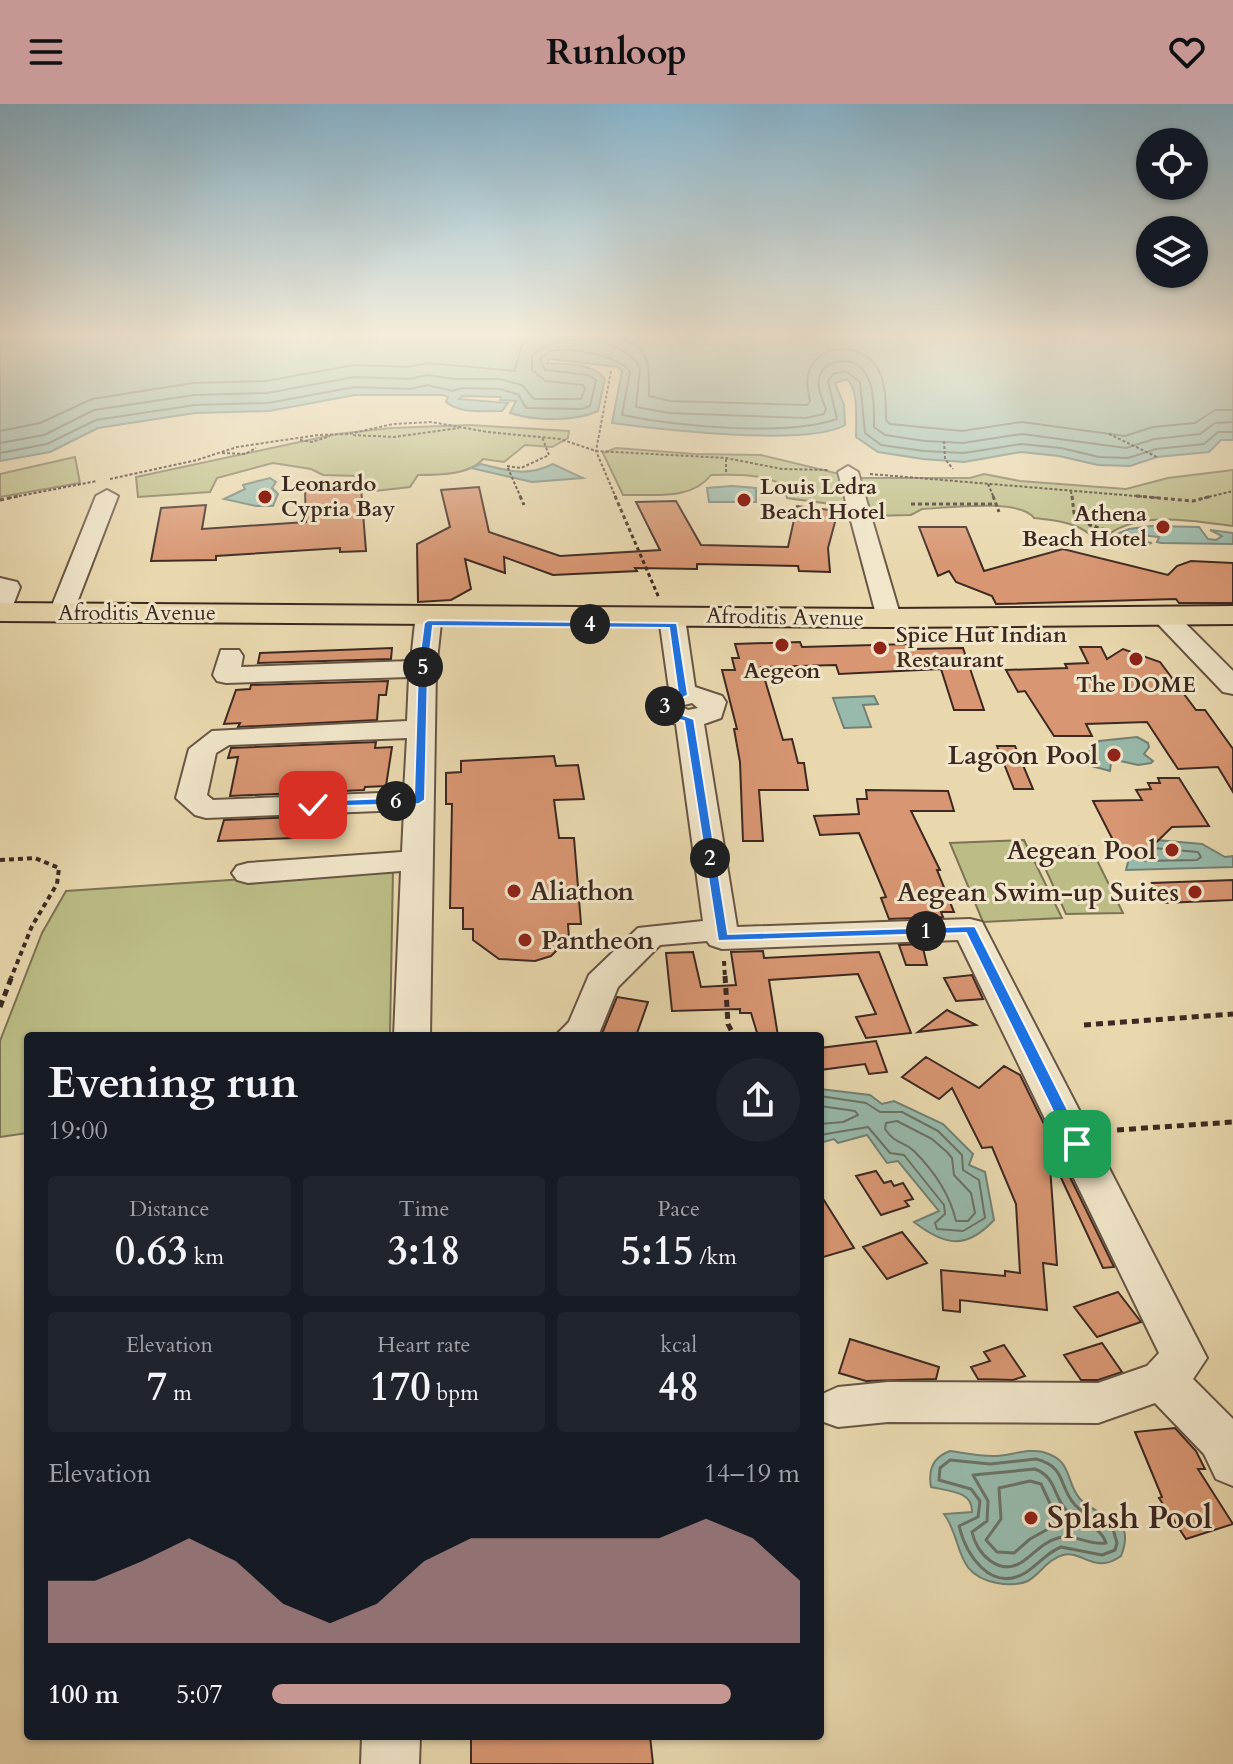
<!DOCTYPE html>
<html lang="en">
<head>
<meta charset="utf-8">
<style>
  :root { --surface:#171b24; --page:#20242c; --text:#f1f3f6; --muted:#9ea1a6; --accent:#c59692 }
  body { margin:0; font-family:Cardo,serif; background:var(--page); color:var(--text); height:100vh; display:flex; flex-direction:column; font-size:30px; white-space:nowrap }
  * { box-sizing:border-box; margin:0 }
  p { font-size:26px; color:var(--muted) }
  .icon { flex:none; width:44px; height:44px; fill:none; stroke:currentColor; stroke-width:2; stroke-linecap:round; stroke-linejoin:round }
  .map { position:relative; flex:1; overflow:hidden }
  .panel { position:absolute; left:24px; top:928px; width:800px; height:708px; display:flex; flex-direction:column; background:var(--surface); border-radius:8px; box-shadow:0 2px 6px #0004 }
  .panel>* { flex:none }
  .tools { position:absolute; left:1136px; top:24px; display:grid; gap:16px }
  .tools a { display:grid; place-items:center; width:72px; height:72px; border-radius:50%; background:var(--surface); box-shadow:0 2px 6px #0004; font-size:40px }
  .pin { position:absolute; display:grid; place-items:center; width:68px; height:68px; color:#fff; margin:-34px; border-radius:16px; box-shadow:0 4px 12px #0006 }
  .km { position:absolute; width:40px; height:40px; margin:-20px; border-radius:50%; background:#222; color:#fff; font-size:22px; line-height:40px; text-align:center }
  .round { display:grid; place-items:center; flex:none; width:84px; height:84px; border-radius:42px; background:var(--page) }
  .summary { display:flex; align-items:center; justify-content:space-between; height:136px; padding:0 24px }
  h1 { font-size:44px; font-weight:700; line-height:60px }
  .figures { display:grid; grid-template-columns:repeat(3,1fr); gap:12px; height:136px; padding:8px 24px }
  .figures div { display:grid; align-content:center; border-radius:8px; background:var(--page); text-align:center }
  .figures b { font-size:40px; font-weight:700 }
  .figures small { font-size:22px; font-weight:400 }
  .figures p { font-size:22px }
  .chart { height:224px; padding:16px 24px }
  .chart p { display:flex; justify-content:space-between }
  .chart svg { width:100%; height:144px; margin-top:8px; fill:var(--accent); opacity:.7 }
  ul { padding:0 24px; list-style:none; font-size:26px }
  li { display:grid; grid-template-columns:128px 96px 1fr; align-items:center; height:60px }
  li i { height:20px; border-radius:10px; background:var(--accent) }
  header { display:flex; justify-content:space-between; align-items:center; height:104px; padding:0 24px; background:var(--accent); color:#111; font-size:36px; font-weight:700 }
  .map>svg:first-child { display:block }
  .green { fill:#bcbd86; stroke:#7c7354; stroke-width:2 }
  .water { fill:#97baac; stroke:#738074; stroke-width:2 }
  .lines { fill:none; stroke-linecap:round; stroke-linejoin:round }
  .shore-far1 { stroke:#6a7266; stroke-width:2 }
  .shore { stroke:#6a7266; stroke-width:3 }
  .building { fill:#d89672; stroke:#3d2921; stroke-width:2 }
  .minor-casing { stroke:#685544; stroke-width:4 }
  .major-casing { stroke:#3d2921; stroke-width:4 }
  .path-far3 { stroke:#3d2921; stroke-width:2; stroke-dasharray:3 2; stroke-linecap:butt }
  .path-far2 { stroke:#3d2921; stroke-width:3; stroke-dasharray:4 3; stroke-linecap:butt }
  .path-far1 { stroke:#3d2921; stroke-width:4; stroke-dasharray:5 4; stroke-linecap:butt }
  .path { stroke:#3d2921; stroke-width:5; stroke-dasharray:7 5; stroke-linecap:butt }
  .minor { fill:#f1e6ca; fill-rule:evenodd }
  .major { fill:#e9d8ae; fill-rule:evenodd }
  .route { fill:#1a73e8; stroke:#fff; stroke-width:2 }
  .poi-dot { fill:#8f2418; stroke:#f1e6ca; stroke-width:3 }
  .labels { text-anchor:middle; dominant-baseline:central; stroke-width:6; stroke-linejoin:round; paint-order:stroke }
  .far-poi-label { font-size:22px; font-weight:bold; fill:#3d2921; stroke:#f1e6ca; text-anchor:start }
  .far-street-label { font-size:22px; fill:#3d2921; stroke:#f1e6ca }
  .poi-label { font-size:26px; font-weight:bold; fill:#3d2921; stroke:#f1e6ca; text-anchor:end }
  .near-poi-label { font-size:32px; font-weight:bold; fill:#3d2921; stroke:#f1e6ca; text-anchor:start }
</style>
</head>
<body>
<header><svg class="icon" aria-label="menu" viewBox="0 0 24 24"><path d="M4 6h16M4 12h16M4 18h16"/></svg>Runloop<svg class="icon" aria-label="heart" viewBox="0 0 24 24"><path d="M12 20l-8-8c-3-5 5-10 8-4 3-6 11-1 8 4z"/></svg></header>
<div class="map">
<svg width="1233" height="1660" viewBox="0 0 1233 1660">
  <rect width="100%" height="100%" fill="#e9d8ae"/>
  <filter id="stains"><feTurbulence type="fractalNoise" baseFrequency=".0025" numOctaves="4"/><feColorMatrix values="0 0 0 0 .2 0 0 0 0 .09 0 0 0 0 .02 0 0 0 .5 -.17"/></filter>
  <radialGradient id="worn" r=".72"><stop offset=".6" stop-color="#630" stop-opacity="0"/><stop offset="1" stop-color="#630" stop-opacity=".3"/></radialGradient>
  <!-- green -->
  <path class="green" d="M470,321l99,6 -1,7 -16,9 -27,-2 -21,17 -21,-3c-13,16 -45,16 -65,16l-8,12 -35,4 -4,-7 -10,-1 -1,-7 -37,-1 -12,-6 -38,-6 -56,15 -7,14 -72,5 -2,-20 201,-43 54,-6z
    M616,344l78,6 67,1 83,20 9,32 -66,-9 -3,-13c-24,-11 -47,-11 -73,-10 -20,26 -58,19 -88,20l-20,-42z
    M75,353l5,26 -80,14v-23z
    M1233,366v56c-40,-5 -97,-17 -130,13 -11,-1 -13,-6 -23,-11 -14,-7 -30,-8 -46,-10 -14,-20 -87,-10 -112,-9l-11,6 -40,1 -11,-38h110l14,-4 36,7 106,8 42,-11z
    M1024,736l38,78 -79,4 -33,-79z
    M1090,742l33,67 -57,1 -30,-66z
    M393,765l-3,167h-362v97l-28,4v-96l42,-108 24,-42z"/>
  <!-- water -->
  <path class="water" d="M0,229h1233v107h-12l-12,12 -52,5 -27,9 -32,-1 -39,-9 -38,-4 -57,10 -41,-3 -45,-7 -22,-15c0,-16 3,-47 -9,-58l-12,4 9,22 1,20c-36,22 -188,4 -233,-2l10,-52 -4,-4 -68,-8 -3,4c20,2 45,-1 58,16l-7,32c-24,11 -63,10 -88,2l6,-12 -16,-1 1,-3 -39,-1 -3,3 49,4 -6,8c-18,0 -42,3 -56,-9l2,-5 -5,-2h-88l-86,16 -74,2 -97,15 -48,24 -50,9z
    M481,360c27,7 46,13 72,0l30,14 -51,4 -61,-14z
    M270,374l6,4 -4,6 6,6 -5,12h-17l-32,-7 21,-10 -2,-4z
    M732,382l24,2v14h-47l-2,-14z
    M1151,422l48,1 9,12 8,1 6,-4 -12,-6 23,3v11l-72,-1 -4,-1 2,-5 -18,-2 -6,5 17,3 -17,4 -23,-8v-3l17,-7z
    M874,592l4,8 -15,1 8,22 -27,1 -11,-30z
    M1137,633l11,6 1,4 -5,7 9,7 -2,2 -13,2 -22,-5 -5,3 -1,8 -22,-6 -11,-9 16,-6 6,-9z
    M1134,734l68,6 23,13 8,-1v11l-107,3z
    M820,985l50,6 12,9 12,-3 49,23 30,30 -4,11 16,7 9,48c-28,30 -49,26 -80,2l25,-11 -41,-50 -11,2 -20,-28 -29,8 -4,-4 -14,4z
    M950,1347c14,2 29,5 43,5 17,0 34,-8 50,-4 31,9 21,28 37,47 18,21 58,14 41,57 -26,19 -39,-6 -58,-1 -15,4 -23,19 -35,26 -9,4 -22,4 -31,2 -44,-8 -33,-42 -53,-69l28,-2c1,-21 -24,-21 -41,-25 -3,-17 2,-30 19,-36z"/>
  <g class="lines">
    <!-- shore-far1 -->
    <path class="shore-far1" d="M603,229c43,10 47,20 46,63l21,5 137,4 3,-4c-2,-11 -5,-21 0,-32 13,-29 54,-24 68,0 8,15 8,35 8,51l4,4 72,7 60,-9 103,14 28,-9 42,-4 20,-13h18
      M0,327l40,-8 52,-24 101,-16 73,-2 88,-16 54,2 20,-4 87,8 6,-24 14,-14
      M0,339l44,-8 50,-25 100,-15 73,-2 87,-16 56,2 17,-4 27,4h46l22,6 12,14h47l4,-10 -2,-4 -37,-4 -14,-11v-14c22,-26 93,-20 108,12l-4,39 33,6 137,5 18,-4 2,-5c-4,-10 -9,-20 -7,-31 4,-19 35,-23 45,-7 11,16 10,38 10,56l11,8 40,6 38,2 59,-9 104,14 28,-9 46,-5 15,-11 18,-1
      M0,349l47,-9 49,-24 99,-15 73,-2 87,-16 56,2 16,-4 26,6 9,-3 37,1 19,5 8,14 56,1 8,-3 6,-26 -8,-5 -43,-5 -5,-11c4,-3 6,-6 11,-8 17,-5 69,5 79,21l-8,43c54,11 163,22 215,4l-9,-38 5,-7 13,-3 14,11 5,51 16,12 43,6 40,2 57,-9 40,4 38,9 29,1 28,-9 48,-5 14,-12h15
      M1140,757l57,-1 4,-3 -3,-5 -45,-4
      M820,992l46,7 14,9h22l36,19 24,24 1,15 16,10 6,38 -22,13 -26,-2 -2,-6 10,-9 -1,-9 -40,-50 -14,-2 -22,-26 -48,8
      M820,1002l35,5 3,4 -15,7 -23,2
      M897,1017l35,18 15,13 5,6 2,17 17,18 4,20 -7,8h-12c-6,-26 -23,-51 -42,-70 -11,-10 -19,-7 -29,-22l1,-6z"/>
    <!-- shore -->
    <path class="shore" d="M1036,1355c31,8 22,27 39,46 9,10 27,17 38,24l4,14 -2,7 -13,5 -41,-8c-15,6 -23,18 -36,26 -35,20 -59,-19 -66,-47l19,-9 2,-16 -9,-12 -32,-9 1,-12 10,-8 40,4z
      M1035,1365c21,8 18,26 31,41 12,14 34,14 40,33 -17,3 -31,-10 -48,-5 -15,4 -24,16 -36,24 -23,15 -46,-9 -50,-30l15,-11 1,-20 -15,-26z
      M1030,1377l11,3 18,39 -29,16 -16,14 -17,-1 -11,-12 15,-21 -2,-31z"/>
  </g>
  <!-- building -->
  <path class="building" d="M361,383l5,64 -26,1v-4l-124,8v4l-65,1 10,-53 45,-3 -4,24 104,-7 -1,-31z
    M479,383l10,45 71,24 100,-6 -24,-48 40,-1 25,44 87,2 9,-41 41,5 -10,37 2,24 -31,-1 -1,-5 -101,-2v5l-62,-1 2,3 -84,4 -49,-18 1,16 -40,-14 6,30 -20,11 -33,2 -1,-58 33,-17 -9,-37z
    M919,423h47l18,44 79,-22 105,26 9,-9 14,-5 42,2v40h-54l-3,-4 -180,5 -4,-8 -36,-14 -7,-11 -11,5z
    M800,538l2,5 109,-3 1,5 51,-1 21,62h-30l-13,-41 -102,5 -3,-9 -75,2 22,73 9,-1 6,24h6l4,27h-49l4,51h-20l-3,-79 -6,-33h3l-15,-59h13l-3,-12h7l-4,-14z
    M1080,543h21l6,12 16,-10 37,13 36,48h9l28,39v43l-15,-25 -40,2 -31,-47 -61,2 6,12h-38l-29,-45 -7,1 -12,-22 61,-2 -2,-4 23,-1z
    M392,544l-1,11 -133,4 2,-10z
    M388,577l-2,14h-7l-2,25 -139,7 2,-4 -16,1 12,-34 14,-1 1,-4z
    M376,638l-1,6 17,-1 -6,39 -21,1 -1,3 -134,6 8,-39 -10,1 3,-10z
    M997,642h18l18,43h-19z
    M554,652l2,10 22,-1 6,34 -30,1 5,38h15l7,86h-13l1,14 -18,18 -16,5 -36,-2 -26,-19v-11h-10v-21h-13l2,-104h-6v-31l15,-1v-11z
    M1158,674h21l30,48 -37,1 -34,33 -5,-9 -15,-1 -25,-49 49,-1 -6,-10 15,-1 -3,-6h12z
    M866,686l82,1 6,20h-43l29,59h-3l17,42h-13l2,5 -54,2 -8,-21 5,-1 -27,-64 -39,2 -6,-19 45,-2 -2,-15h10z
    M297,713l-4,21 -75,3 6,-21z
    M1233,776v20l-69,3 -12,-20z
    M922,840l5,21h-21l-7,-20z
    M763,847l1,7 115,-6 32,81 -45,5 -10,-21 20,-3 -18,-40 -89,6 9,56h-20l-7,-23h-11v-4l-68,2 -6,-58 27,-1 8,35 35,-2 -5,-33z
    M972,871l11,24 -27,2 -12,-23z
    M617,893l31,5 -12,34h-35z
    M947,906l29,15 -58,7z
    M876,937l11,31 -18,2 -4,-10 -45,6v-22z
    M926,953l53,31 25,-22 16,9 94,192 -11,1 -54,-116 8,113 -14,-2 4,47 -87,-10v12l-17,-2 -2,-40 64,6v-5l15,2 -4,-69 -24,-57 -10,1 -30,-60 -13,11 -37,-22z
    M876,1067l8,12 7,-2 3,5 9,-3 10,16 -8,2 4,5 -28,9 -25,-39z
    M820,1090l34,54 -34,10z
    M902,1128l25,31 -40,16 -24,-32z
    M1118,1188l23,30 -44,15 -23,-30z
    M850,1235l89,28 -3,12 -70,2 -27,-8z
    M1102,1239l20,29 -24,8h-17l-17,-25z
    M1004,1241l21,31 -12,4 -35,-1 -7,-12 19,-6 -6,-9z
    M1175,1324l21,23 9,18h-7l35,55 -47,15 -27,-41 3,-1 -27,-65z
    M471,1632h179l3,28h-182z"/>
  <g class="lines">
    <!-- minor casing -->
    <g class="minor-casing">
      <path id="minor" d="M848,362l10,6 43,146 -3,5h-18l-3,-5 -39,-146z
        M107,386l11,6 -45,117 -3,5h-18l-3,-5 47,-117z
        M0,474l17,4 3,5 -8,21 -12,2z
        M1166,507l9,2 58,58v23l-10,-2 -66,-69 -3,-5 3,-5z
        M428,511l9,3 4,5 -5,46 -6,367h-36l7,-165 -153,12 -11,-3 -5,-7 5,-7 11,-3 154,-11 2,-42 -198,8 -11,-3 -19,-17 13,-49 23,-18 195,-10 2,-44 -183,6 -9,-2 -4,-6 8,-25h18l4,6 -2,11 170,-6 4,-38 4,-5zM407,634l-3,54 -191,8 -6,-5 9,-42 13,-8z
        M673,513l9,3 4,5 9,62 27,9 4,6 -5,16 -17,6 33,203 233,-8 12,3 225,436 -14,21 40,40v67l-17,-7 -12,-25 -49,-51 -57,20 -210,-1 -50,5 -17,-6 -1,-26 18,-8 50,-5 210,1 49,-17 12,-13 -201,-413 -236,9 -12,-4 -3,-4 -47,4 -42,42 -20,49h-43l14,-14 20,-47 49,-47 65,-7 -27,-197 -15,-5 -9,-10 4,-13 13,-7 -9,-64 4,-5zM692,599l6,5 -10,2 -8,-4z
        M362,1632h58l-1,28h-58z"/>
    </g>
    <!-- major casing -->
    <g class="major-casing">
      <path id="major" d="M0,499l889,6 344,-3v18l-344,3 -889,-6z"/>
    </g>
    <!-- path-far3 -->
    <path class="path-far3" d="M611,267l-15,80 20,47
      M1109,330l48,23
      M353,331l41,2 65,-9
      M300,336l12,2 18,-6
      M944,337l1,18 8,10
      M222,349l23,1 11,-6
      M726,355v13
      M870,370l290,24
      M110,375l87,-19 40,-13 81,-12 31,-1 44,-10 38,-2 57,10 72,7 36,12 130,7 56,11 47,1
      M988,380l6,14
      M1071,387l1,7
      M9,394l88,-17
      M521,394l-14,-32 14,2 28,-13 -7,-18
      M1204,394l29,-7"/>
    <!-- path-far2 -->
    <path class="path-far2" d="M520,392l4,9
      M615,392l44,102
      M993,392l6,16
      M1072,392l2,17 16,12 15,5
      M1136,392l57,5 19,-5
      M0,396l19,-4
      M911,400h83"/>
    <!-- path-far1 -->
    <path class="path-far1" d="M0,756l35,-2 24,10 -2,16 -25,42 -21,52
      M724,857l1,17"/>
    <!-- path -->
    <path class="path" d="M725,872l3,48 6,12
      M0,903l12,-31
      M1084,921l149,-11
      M1117,1026l116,-8"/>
    <!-- minor -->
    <use href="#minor" class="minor"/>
    <!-- major -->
    <use href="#major" class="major"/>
  </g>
  <!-- sky -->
  <linearGradient id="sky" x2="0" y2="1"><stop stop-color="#87b6d0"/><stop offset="0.5" stop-color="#f5eddb"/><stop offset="1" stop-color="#f5eddb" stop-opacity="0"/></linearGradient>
  <rect width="1233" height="461" fill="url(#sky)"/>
  <!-- route -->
  <path class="route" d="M428,516l249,3 11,72 -18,10 7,8 17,6 34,215 247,-8 110,218 -3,4h-10l-3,-4 -103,-211 -248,8 -34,-220 -15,-3 -9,-12 6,-9 12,-4 -9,-65 -236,-2 -5,43 -3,131 -6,4 -110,3 -2,-2 6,-4 101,-4 4,-128 6,-46z"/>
  <!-- markers -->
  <g class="poi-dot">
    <circle cx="265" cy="393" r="8"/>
    <circle cx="744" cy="396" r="8"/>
    <circle cx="1163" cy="423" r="8"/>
    <circle cx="782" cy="541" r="8"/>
    <circle cx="880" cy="544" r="8"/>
    <circle cx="1136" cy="555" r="8"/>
    <circle cx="1114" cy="651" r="8"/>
    <circle cx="1172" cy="746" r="8"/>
    <circle cx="514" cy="787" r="8"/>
    <circle cx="1195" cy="788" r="8"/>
    <circle cx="525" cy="836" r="8"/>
    <circle cx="1031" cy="1414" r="8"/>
  </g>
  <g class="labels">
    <!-- far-poi labels -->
    <g class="far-poi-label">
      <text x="281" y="380">Leonardo<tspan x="281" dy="25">Cypria Bay</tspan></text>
      <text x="760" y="383">Louis Ledra<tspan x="760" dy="25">Beach Hotel</tspan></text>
      <text x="1147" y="410" text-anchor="end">Athena<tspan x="1147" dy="25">Beach Hotel</tspan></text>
      <text x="896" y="531">Spice Hut Indian<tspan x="896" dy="25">Restaurant</tspan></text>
      <text x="782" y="567" text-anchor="middle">Aegeon</text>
      <text x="1136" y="581" text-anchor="middle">The DOME</text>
    </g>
    <!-- far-street labels -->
    <g class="far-street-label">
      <text x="137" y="509">Afroditis Avenue</text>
      <text transform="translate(785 513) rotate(1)">Afroditis Avenue</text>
    </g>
    <!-- poi labels -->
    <g class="poi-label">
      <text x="1098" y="651">Lagoon Pool</text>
      <text x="1156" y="746">Aegean Pool</text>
      <text x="530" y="787" text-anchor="start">Aliathon</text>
      <text x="1179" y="788">Aegean Swim-up Suites</text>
      <text x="541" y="836" text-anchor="start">Pantheon</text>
    </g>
    <!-- near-poi labels -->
    <g class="near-poi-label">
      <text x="1047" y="1414">Splash Pool</text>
    </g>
  </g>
  <rect width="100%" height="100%" filter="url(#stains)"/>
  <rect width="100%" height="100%" fill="url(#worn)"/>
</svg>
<div class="tools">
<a><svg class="icon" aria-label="locate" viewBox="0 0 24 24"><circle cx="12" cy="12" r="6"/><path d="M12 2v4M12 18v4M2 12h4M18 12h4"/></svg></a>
<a><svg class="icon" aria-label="layers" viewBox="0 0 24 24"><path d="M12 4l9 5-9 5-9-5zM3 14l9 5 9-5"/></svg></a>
</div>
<div class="pin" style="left:1077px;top:1040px;background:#1e9e55"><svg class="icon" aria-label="arrive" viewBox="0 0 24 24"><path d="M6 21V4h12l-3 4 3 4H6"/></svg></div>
<div class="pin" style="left:313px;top:701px;background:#d93025"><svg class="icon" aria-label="check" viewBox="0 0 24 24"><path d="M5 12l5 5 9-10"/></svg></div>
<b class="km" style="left:926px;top:827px">1</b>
<b class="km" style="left:710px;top:754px">2</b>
<b class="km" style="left:665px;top:602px">3</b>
<b class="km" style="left:590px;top:520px">4</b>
<b class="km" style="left:423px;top:563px">5</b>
<b class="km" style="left:396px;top:697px">6</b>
<section class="panel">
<div class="summary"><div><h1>Evening run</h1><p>19:00</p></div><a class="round"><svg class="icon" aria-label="share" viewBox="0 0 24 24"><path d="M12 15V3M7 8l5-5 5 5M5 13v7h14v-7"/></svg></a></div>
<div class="figures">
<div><p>Distance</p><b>0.63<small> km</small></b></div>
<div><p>Time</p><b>3:18</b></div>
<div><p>Pace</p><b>5:15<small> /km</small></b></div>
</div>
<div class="figures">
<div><p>Elevation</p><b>7<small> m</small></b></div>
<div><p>Heart rate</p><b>170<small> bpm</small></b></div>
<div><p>kcal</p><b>48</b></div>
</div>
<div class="chart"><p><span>Elevation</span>14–19 m</p>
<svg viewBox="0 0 160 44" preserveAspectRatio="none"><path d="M0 44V25L10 25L20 19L30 12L40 19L50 32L60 38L70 32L80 19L90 12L100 12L110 12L120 12L130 12L140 6L150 12L160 25V44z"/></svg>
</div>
<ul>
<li><b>100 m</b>5:07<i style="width:87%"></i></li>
</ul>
</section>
</div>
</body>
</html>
